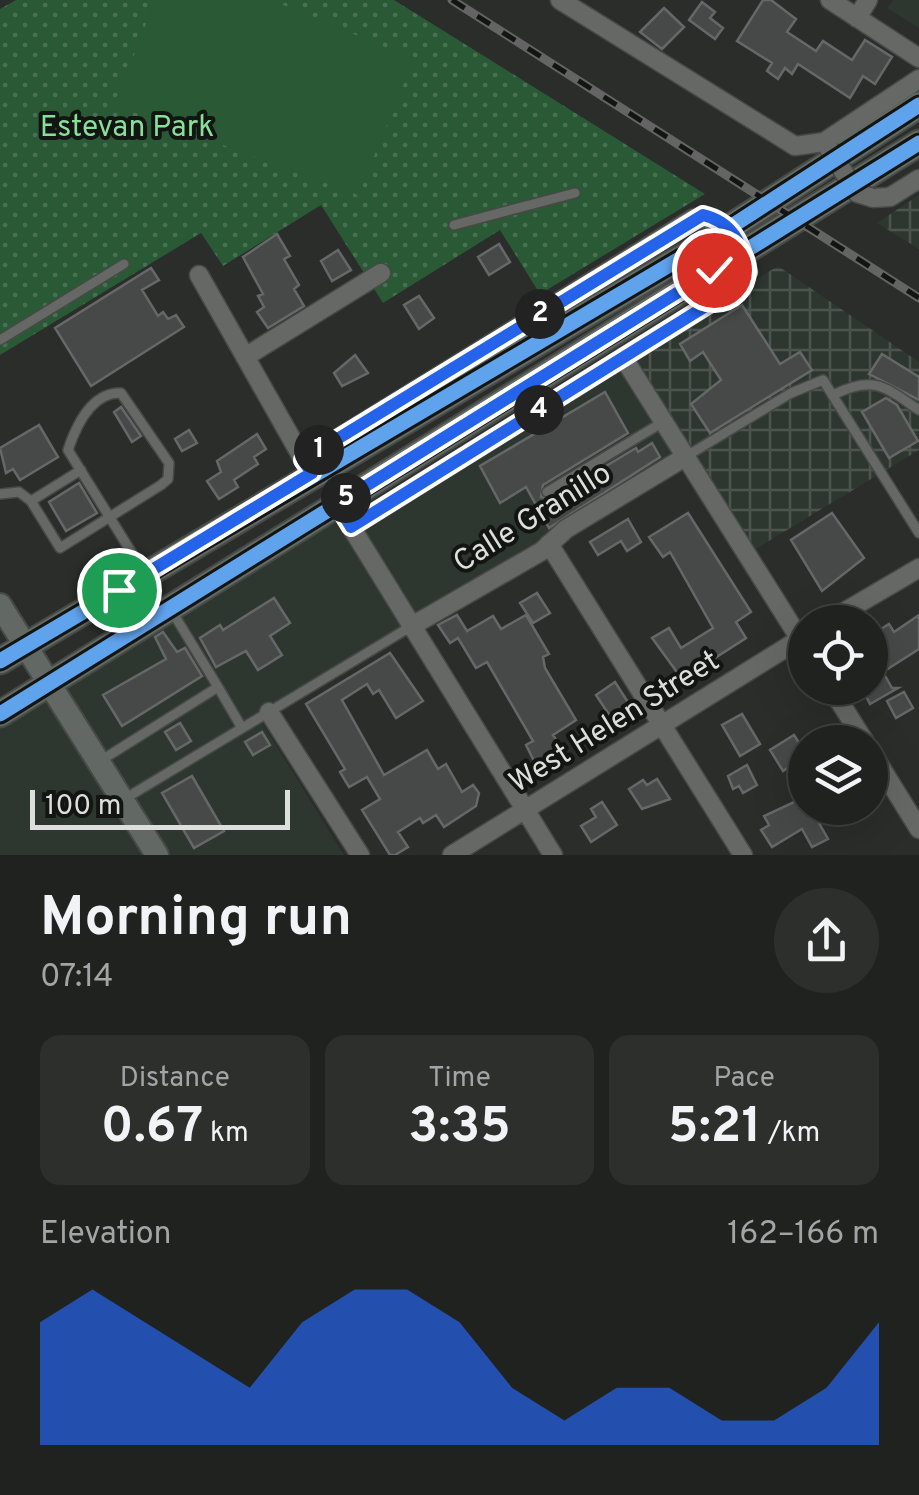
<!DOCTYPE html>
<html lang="en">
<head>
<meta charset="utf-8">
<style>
  :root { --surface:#202220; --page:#2d2f2d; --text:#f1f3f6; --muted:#a2a4a5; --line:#3d3f3e; --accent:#2563eb }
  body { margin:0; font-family:Overpass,sans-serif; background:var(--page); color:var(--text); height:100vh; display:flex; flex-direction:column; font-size:38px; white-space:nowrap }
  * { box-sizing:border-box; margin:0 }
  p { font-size:32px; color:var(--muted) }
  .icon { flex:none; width:55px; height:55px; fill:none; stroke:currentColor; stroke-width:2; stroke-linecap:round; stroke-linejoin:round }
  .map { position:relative; height:855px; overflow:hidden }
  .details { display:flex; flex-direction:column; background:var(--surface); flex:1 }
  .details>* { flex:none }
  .tools { position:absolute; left:788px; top:605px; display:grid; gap:20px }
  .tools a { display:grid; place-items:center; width:100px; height:100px; border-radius:50%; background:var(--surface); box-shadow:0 10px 40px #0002,0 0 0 2px var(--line); font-size:50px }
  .scale { position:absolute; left:30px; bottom:25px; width:260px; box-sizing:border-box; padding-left:10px; border:5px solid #dcdfdc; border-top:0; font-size:28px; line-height:35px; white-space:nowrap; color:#dcdfdc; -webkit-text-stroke:8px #131513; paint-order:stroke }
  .pin { position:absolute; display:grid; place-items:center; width:85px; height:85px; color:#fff; margin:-42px; border:5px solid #fff; border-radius:50%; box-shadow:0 2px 10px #0007 }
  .km { position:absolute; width:50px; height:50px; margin:-25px; border-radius:50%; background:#222; color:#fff; font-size:28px; line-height:50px; text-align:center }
  .round { display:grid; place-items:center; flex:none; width:105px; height:105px; border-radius:52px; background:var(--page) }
  .headline { display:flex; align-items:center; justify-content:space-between; height:170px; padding:0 40px }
  h1 { font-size:55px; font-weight:700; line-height:75px }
  .stats { display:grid; grid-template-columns:repeat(3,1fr); gap:15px; height:170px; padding:10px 40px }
  .stats div { display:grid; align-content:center; border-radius:20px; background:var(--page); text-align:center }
  .stats b { font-size:50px; font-weight:700 }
  .stats small { font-size:28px; font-weight:400 }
  .stats p { font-size:28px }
  .chart { height:280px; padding:20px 40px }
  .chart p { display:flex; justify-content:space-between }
  .chart svg { width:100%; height:180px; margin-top:10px; fill:var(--accent); opacity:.7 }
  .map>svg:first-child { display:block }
  .built { fill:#2e372f }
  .industrial { fill:url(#industrial-grid) }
  .grass { fill:url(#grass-dots) }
  .pitch { fill:#2a5935 }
  .building { fill:#474848; stroke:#666768; stroke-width:2.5 }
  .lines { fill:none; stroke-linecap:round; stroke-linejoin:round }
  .service-casing { stroke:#474947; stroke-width:12 }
  .minor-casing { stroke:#474947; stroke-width:21 }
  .secondary-casing { stroke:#474947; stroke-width:26 }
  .primary-casing { stroke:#474947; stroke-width:29 }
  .service { stroke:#666866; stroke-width:9 }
  .minor { stroke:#666866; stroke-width:18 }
  .secondary { stroke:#626864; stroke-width:22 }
  .primary { stroke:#606962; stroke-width:25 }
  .rail-casing { stroke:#636463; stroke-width:9 }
  .rail { stroke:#131513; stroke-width:5; stroke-dasharray:15; stroke-linecap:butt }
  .minor-bridge-casing { stroke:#474947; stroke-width:21; stroke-linecap:butt }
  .minor-bridge { stroke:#666866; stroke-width:18 }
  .cycleway-casing { stroke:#131513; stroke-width:21 }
  .cycleway { stroke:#60a3ed; stroke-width:15 }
  .route-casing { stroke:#fff; stroke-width:20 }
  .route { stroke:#2563eb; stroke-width:12 }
  .labels { text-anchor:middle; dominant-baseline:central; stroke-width:8; stroke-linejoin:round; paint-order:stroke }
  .park-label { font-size:30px; fill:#87e099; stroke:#131513 }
  .street-label { font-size:30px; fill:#dcdfdc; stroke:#131513 }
</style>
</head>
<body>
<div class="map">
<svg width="919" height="855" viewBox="0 0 919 855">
  <defs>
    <pattern id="industrial-grid" width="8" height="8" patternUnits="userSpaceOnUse" patternTransform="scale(2.5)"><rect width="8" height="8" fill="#2e372f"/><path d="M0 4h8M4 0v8" fill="none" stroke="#4c544d"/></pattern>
    <pattern id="grass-dots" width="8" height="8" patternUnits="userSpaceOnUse" patternTransform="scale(2.5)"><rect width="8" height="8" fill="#2a5935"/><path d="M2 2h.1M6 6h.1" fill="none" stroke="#487052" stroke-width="1.8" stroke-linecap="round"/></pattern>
  </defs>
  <rect width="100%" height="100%" fill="#2a2d2a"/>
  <!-- built -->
  <path class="built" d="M893,0h26v28l-32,-20z
    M620,361l60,97 -419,263 83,134h-344v-132l330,-208 16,21z"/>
  <!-- industrial -->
  <path class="industrial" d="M919,195v54l-42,-26z
    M778,266l141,96v88l-165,100 -122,-196z"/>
  <!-- grass -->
  <path class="grass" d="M16,0h378l311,194 -165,100 -40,-64 -117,73 -62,-98 -98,61 -22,-33 -201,122v-346z"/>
  <!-- pitch -->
  <path class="pitch" d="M155,0h116l143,59 -56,136 -243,-90z"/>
  <!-- building -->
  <path class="building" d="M763,0h8l25,19 -9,13 29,19 7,-10 29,19 13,-20 27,17 -17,27 -12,-8 -13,22 -52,-34 -6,10 -7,-6 -7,11 -11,-8 5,-8 -35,-22z
    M702,2l13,10 -5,6 13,10 -8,11 -26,-19z
    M664,8l20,19 -22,22 -22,-17z
    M277,234l13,22 -6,3 15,26 -5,4 10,17 -36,22 -11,-16 7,-5 -6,-11 5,-2 -20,-37z
    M499,244l11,18 -21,13 -11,-18z
    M338,250l13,20 -19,11 -11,-20z
    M151,268l8,12 -17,10 16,26 5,-4 5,7 8,-4 8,12 -93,59 -36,-58z
    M419,296l15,22 -15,11 -15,-24z
    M742,305l38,59 20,-12 12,18 -102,63 -19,-29 30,-24 -18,-28 -13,9 -10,-17z
    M882,354l37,23v23l-50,-26z
    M355,355l13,18 -26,13 -8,-13z
    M605,392l23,41 -85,52 -2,12 10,2 85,-51 2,4 14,-9 8,14 -111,71 -23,-41 -26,16 -20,-37z
    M886,398l11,7 21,36 -29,17 -27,-46z
    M121,407l20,29 -9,6 -18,-30z
    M39,425l19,32 -38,23 -7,-11 -7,4 -6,-25z
    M189,430l8,13 -15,8 -7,-12z
    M257,434l9,15 -12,8 4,7 -24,16 4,7 -19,12 -12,-18 14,-9 -4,-11z
    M79,483l18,30 -31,18 -17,-29z
    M688,513l63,99 -15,10 10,16 -64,41 -30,-41 17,-10 12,20 32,-20 -43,-76 -7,5 -14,-20z
    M832,513l32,45 -42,33 -31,-51z
    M628,519l13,23 -14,9 -6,-10 -23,14 -8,-13z
    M537,593l13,20 -17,10 -13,-20z
    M274,598l16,25 -20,13 12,19 -24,15 -12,-19 -30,16 -16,-29 20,-13 3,5z
    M457,615l10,16 26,-15 8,13 25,-14 23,39 -6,3 2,11 31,52 -23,15 11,16 -27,16 -11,-22 7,-4 -46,-79 -11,6 -18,-30 -8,5 -12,-18z
    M919,615v34l-36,23 9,16h6l-28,16 -8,-16h8v-52l19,-12 5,8z
    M163,632l14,20 8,-4 17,28 -80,50 -19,-31 63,-36 -11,-22z
    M390,653l33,48 -27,17 -17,-28 -6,4 -6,-10 -25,16 42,75 43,-25 11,19 8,-5 16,28 11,-7 6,8 -3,13 -32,21 -8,-12 -13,8 -3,-5 -22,14 10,15 -13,8h-5l-28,-45 18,-11 -13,-22 -18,10 -9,-15 5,-3 -39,-65z
    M615,682l18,28 -19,12 -18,-27z
    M904,692l9,16 -17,10 -9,-17z
    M742,714l18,30 -20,12 -18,-31z
    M180,723l11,18 -15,9 -11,-18z
    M262,732l8,13 -17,10 -8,-13z
    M794,735l11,17v29l-10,-18 -12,8 -13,-21z
    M747,765l10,20 -14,8 -4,-7 -6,3 -5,-13z
    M192,776l32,55 -30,17 -32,-55z
    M657,779l13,20 -28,10 -13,-20 14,-9 4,5z
    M805,797v11h39l-25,15 9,16 -16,8 -10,-18 -30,18 -11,-17 8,-5 -5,-9z
    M602,802l15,23 -26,17 -10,-16 15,-9 -5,-8z"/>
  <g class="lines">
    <!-- service casing -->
    <g class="service-casing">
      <path id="service" d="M454,225l121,-32
        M0,340l124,-76
        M835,394c39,-19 50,-7 84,16
        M685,457l106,-64 32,-13 96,153
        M547,492l116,-70
        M0,494l19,-2 12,9 29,47 101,-63 7,-6 1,-16 -48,-70c-29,-1 -45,33 -53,57l75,121
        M31,501l50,-31
        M173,613l45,74
        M100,761l118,-74 24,41
        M126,798l284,-171"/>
    </g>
    <!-- minor casing -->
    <g class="minor-casing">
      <path id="minor" d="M560,0l235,146 29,-4 95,-63
        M830,0l89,58
        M857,18l11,-18
        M873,198l17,-1 29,-18
        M199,275l108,191
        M245,357l136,-84
        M623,357l182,290
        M303,460l391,-242 20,1
        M345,517l208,338
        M351,527l387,-241 10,-14
        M549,544l194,311
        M827,622l92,-54
        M410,627l132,-76 24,-22 119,-72
        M831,688l34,54
        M269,712l91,143
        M870,750l49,79
        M452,855l353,-219"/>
    </g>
    <!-- secondary casing -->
    <g class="secondary-casing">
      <path id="secondary" d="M0,605l157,250"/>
    </g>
    <!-- primary casing -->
    <g class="primary-casing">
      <path id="primary" d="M0,661l698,-413 221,-143
        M0,714l919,-571"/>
    </g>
    <!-- service -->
    <use href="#service" class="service"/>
    <!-- minor -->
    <use href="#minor" class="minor"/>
    <!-- secondary -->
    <use href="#secondary" class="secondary"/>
    <!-- primary -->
    <use href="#primary" class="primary"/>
    <!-- rail casing -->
    <g class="rail-casing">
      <path id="rail" d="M452,0l467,298"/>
    </g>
    <!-- rail -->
    <use href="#rail" class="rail"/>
    <!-- minor-bridge casing -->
    <g class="minor-bridge-casing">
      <path id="minor-bridge" d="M829,149l28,44 16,5
        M714,219c23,12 29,29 34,53"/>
    </g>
    <!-- minor-bridge -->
    <use href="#minor-bridge" class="minor-bridge"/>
    <!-- cycleway casing -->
    <g class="cycleway-casing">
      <path id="cycleway" d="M0,661l698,-413 221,-143
        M0,714l919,-571"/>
    </g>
    <!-- cycleway -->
    <use href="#cycleway" class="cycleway"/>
  </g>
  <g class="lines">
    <!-- route casing -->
    <g class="route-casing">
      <path id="route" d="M119,590l193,-117 -9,-13 400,-245c30,7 39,29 45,57l-10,14 -387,241 -14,-23 377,-234"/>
    </g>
    <!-- route -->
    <use href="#route" class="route"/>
  </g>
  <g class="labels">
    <!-- park labels -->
    <g class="park-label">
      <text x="127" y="128">Estevan Park</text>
    </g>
    <!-- street labels -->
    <g class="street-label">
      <text transform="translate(533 519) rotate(-32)">Calle Granillo</text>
      <text transform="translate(615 723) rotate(-32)">West Helen Street</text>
    </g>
  </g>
</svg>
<div class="tools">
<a><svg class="icon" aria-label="locate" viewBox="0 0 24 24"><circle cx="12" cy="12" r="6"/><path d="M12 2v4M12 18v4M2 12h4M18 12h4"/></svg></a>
<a><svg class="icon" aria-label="layers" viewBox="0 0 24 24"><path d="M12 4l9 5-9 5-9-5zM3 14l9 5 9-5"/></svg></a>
</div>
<div class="scale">100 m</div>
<div class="pin" style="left:119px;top:590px;background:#1e9e55"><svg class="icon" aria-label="arrive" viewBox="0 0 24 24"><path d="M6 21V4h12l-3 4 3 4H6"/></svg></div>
<div class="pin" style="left:714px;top:270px;background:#d93025"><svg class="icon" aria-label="check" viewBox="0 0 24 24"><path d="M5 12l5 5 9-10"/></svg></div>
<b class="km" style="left:319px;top:450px">1</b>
<b class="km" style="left:540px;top:314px">2</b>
<b class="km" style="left:539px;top:410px">4</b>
<b class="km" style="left:346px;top:498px">5</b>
</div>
<section class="details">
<div class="headline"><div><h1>Morning run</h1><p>07:14</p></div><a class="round"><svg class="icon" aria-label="share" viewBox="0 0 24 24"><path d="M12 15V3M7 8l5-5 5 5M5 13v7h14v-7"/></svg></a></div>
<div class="stats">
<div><p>Distance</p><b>0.67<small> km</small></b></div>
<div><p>Time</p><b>3:35</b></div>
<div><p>Pace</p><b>5:21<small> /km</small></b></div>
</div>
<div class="chart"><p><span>Elevation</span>162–166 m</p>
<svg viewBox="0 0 160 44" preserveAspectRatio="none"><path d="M0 44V14L10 6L20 14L30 22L40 30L50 14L60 6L70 6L80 14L90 30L100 38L110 30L120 30L130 38L140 38L150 30L160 14V44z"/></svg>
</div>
</section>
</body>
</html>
